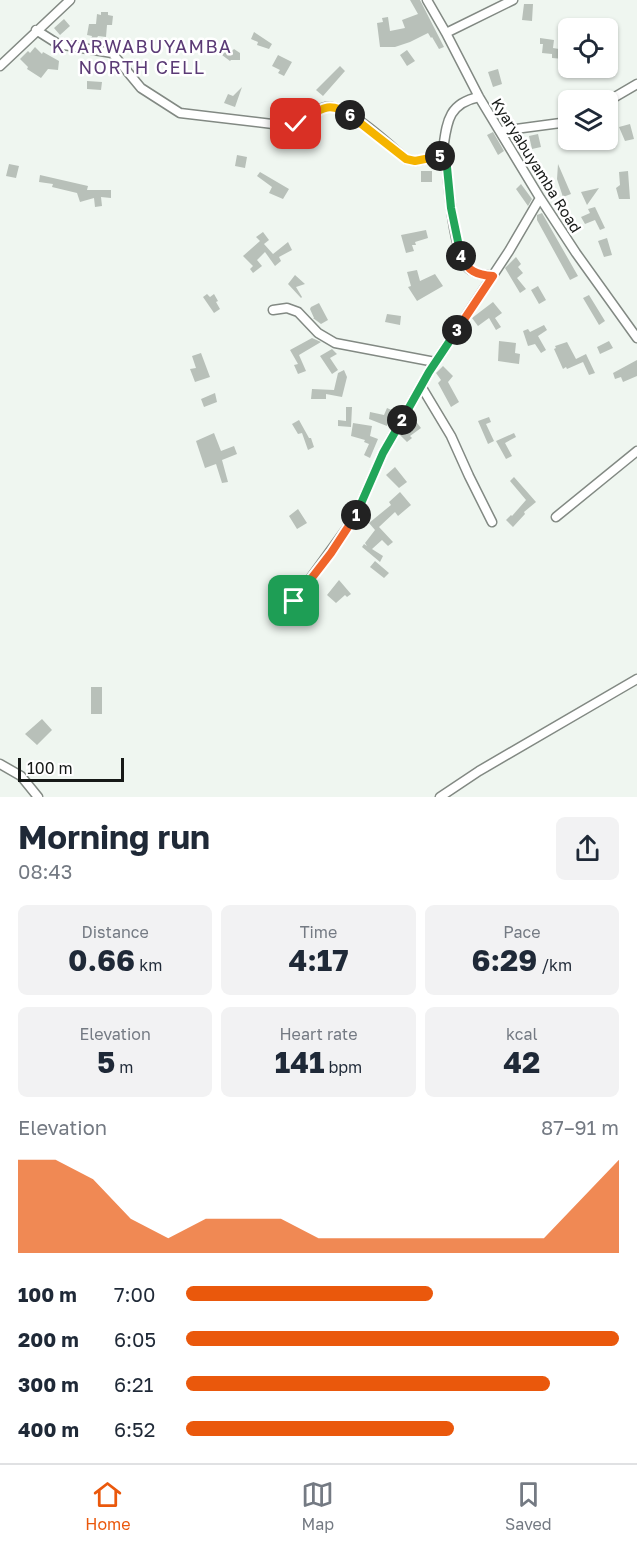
<!DOCTYPE html>
<html lang="en">
<head>
<meta charset="utf-8">
<style>
  :root { --surface:#fff; --page:#f2f2f3; --text:#1f2937; --muted:#747a83; --line:#e0e1e3; --accent:#ea580c }
  body { margin:0; font-family:"Golos Text",sans-serif; background:var(--page); color:var(--text); height:100vh; display:flex; flex-direction:column; font-size:22px; white-space:nowrap }
  * { box-sizing:border-box; margin:0 }
  p { font-size:20px; color:var(--muted) }
  .icon { flex:none; width:33px; height:33px; fill:none; stroke:currentColor; stroke-width:2; stroke-linecap:round; stroke-linejoin:round }
  .map { position:relative; height:797px; overflow:hidden }
  .drawer { display:flex; flex-direction:column; background:var(--surface); flex:1 }
  .drawer>* { flex:none }
  .tools { position:absolute; left:558px; top:18px; display:grid; gap:12px }
  .tools a { display:grid; place-items:center; width:60px; height:60px; border-radius:9px; background:var(--surface); box-shadow:0 2px 4px #0004; font-size:30px }
  .scale { position:absolute; left:18px; bottom:15px; width:106px; box-sizing:border-box; padding-left:6px; border:3px solid #161917; border-top:0; font-size:16px; line-height:21px; white-space:nowrap; color:#161917; -webkit-text-stroke:4px #fff; paint-order:stroke }
  .pin { position:absolute; display:grid; place-items:center; width:51px; height:51px; color:#fff; margin:-26px; border-radius:12px; box-shadow:0 3px 9px #0006 }
  .km { position:absolute; width:30px; height:30px; margin:-15px; border-radius:50%; background:#222; color:#fff; font-size:16px; line-height:30px; text-align:center }
  .round { display:grid; place-items:center; flex:none; width:63px; height:63px; border-radius:9px; background:var(--page) }
  .head { display:flex; align-items:center; justify-content:space-between; height:102px; padding:0 18px }
  h1 { font-size:33px; font-weight:700; line-height:45px }
  .stats { display:grid; grid-template-columns:repeat(3,1fr); gap:9px; height:102px; padding:6px 18px }
  .stats div { display:grid; align-content:center; border-radius:9px; background:var(--page); text-align:center }
  .stats b { font-size:30px; font-weight:700 }
  .stats small { font-size:16px; font-weight:400 }
  .stats p { font-size:16px }
  .chart { height:168px; padding:12px 18px }
  .chart p { display:flex; justify-content:space-between }
  .chart svg { width:100%; height:108px; margin-top:6px; fill:var(--accent); opacity:.7 }
  ul { padding:0 18px; list-style:none; font-size:20px }
  li { display:grid; grid-template-columns:96px 72px 1fr; align-items:center; height:45px }
  li i { height:15px; border-radius:8px; background:var(--accent) }
  .dock { display:flex; justify-content:space-around; align-items:center; height:84px; border-top:2px solid var(--line); background:var(--surface); font-size:16px; color:var(--muted) }
  .dock a { display:grid; justify-items:center; gap:3px }
  .dock .current { color:var(--accent) }
  .map>svg:first-child { display:block }
  .building { fill:#b8c0b9 }
  .lines { fill:none; stroke-linecap:round; stroke-linejoin:round }
  .minor-casing { stroke:#828983; stroke-width:11 }
  .minor { stroke:#fff; stroke-width:8 }
  .split-1-casing { stroke:#fff; stroke-width:12 }
  .split-2-casing { stroke:#fff; stroke-width:12 }
  .split-3-casing { stroke:#fff; stroke-width:12 }
  .split-4-casing { stroke:#fff; stroke-width:12 }
  .split-5-casing { stroke:#fff; stroke-width:12 }
  .split-6-casing { stroke:#fff; stroke-width:12 }
  .split-7-casing { stroke:#fff; stroke-width:12 }
  .split-1 { stroke:#f0652b; stroke-width:8 }
  .split-2 { stroke:#22a559; stroke-width:8 }
  .split-3 { stroke:#22a559; stroke-width:8 }
  .split-4 { stroke:#f0652b; stroke-width:8 }
  .split-5 { stroke:#22a559; stroke-width:8 }
  .split-6 { stroke:#f5b400; stroke-width:8 }
  .split-7 { stroke:#f5b400; stroke-width:8 }
  .labels { text-anchor:middle; dominant-baseline:central; stroke-width:5; stroke-linejoin:round; paint-order:stroke }
  .street-label { font-size:15px; fill:#161917; stroke:#fff }
  .quarter-label { font-size:18px; letter-spacing:1.5px; fill:#5b3b76; stroke:#fff }
</style>
</head>
<body>
<div class="map">
<svg width="637" height="797" viewBox="0 0 637 797">
  <rect width="100%" height="100%" fill="#eff6f0"/>
  <!-- building -->
  <path class="building" d="M410,0h10l24,47 -5,2 -7,-12 -1,1 -3,-5 -18,9 -15,5h-15l-3,-24 6,-1 -1,-4 6,-1 2,14 15,-3 -3,-8 16,-6z
    M524,4h9l-1,17 -10,-1z
    M101,12h7v3l5,1 -1,9h-5l-1,12 -8,-1 -4,8 -4,-1 2,-7 -5,-1 2,-11h7l1,-10 4,1z
    M64,19l6,7 -10,9 -6,-7z
    M254,32l18,12 -3,5 -12,-4 1,-3 -7,-3z
    M540,38l14,2 -1,8 12,2 -1,9 -12,-1v-4l-10,-1 1,-9h-3z
    M35,47l7,7 1,-2 16,9 -1,9 -10,-1 -7,9 -14,-9 1,-2 -8,-8 8,-8 2,2z
    M228,48l4,3 2,-2 6,4v7h-9l-1,1 -8,-6z
    M407,50l8,11 -8,5 -7,-11z
    M278,55l14,7 -8,14 -6,-3 2,-3 -8,-4z
    M340,66l5,5 -22,25 -7,-6z
    M498,69l4,15 -9,3 -5,-15z
    M87,81l15,1 -1,8 -14,-1z
    M242,87l-7,20 -11,-4 4,-9 5,2z
    M314,124l7,1 -2,17 -7,-1z
    M630,124l4,15 -9,2 -6,-14z
    M493,132l11,19 -6,4 -11,-20z
    M538,134l3,13 -9,2 -3,-13z
    M237,155l10,2 -2,11 -10,-2z
    M9,164l10,2 -3,12 -10,-2z
    M558,164l13,30 -8,3 -6,-18z
    M421,171h11v11h-11z
    M628,171l2,28h-11l-3,-11 4,-3 -1,-13z
    M260,172l29,17 -6,10 -14,-6 3,-6 -15,-11z
    M40,175l48,11 -1,4h24v8l-10,-1 1,9 -7,1 -1,-9 -14,4 -3,-9 -25,-6 1,-3 -14,-2z
    M521,184l11,15 -4,7 -12,-17z
    M599,188l-12,17 -6,-13z
    M595,207l10,21 -5,2 -5,-10 -10,4 -4,-7 9,-4 -2,-4z
    M542,213l36,63 -8,4 -33,-60v-5z
    M426,230l2,8 -13,4 1,3h-4l2,6 -8,2 -5,-18z
    M263,232l6,8 -5,4 9,10 15,-12 4,8 -13,7 2,4 -6,5 -10,-14 -8,8 5,6 -9,7 -3,-4 3,-3 -10,-10 17,-15 -4,-4z
    M607,238l5,17 -8,2 -6,-16z
    M516,257l5,7 -3,3 5,6 -6,5 9,11 -6,4 -15,-25z
    M417,270l3,11 15,-7 8,12 -26,15 -9,-14 3,-1 -4,-14z
    M295,275l10,9 -9,3 6,10 -1,1 -13,-14z
    M538,286l8,14 -7,4 -8,-14z
    M207,294l3,3 4,-3 4,7 -2,1 4,7 -6,4 -11,-16z
    M589,295l16,26 -6,4 -16,-27z
    M493,302l9,11 -7,5 6,9 -5,3 -7,-12 -11,8 -6,-8z
    M319,303l9,17 -7,4 -8,-6h1l-4,-9 1,-2z
    M387,314l14,2 -1,9 -15,-3z
    M544,325l3,5 -9,6 8,14 -5,3 -6,-9 -7,2 -5,-15 5,-2 2,3z
    M312,338l9,4 -22,13 7,16 -8,3 -4,-9 4,-1 -8,-14z
    M499,341l17,2 -1,10 5,1 -1,10 -21,-3z
    M609,341l4,7 -13,6 -3,-7z
    M567,342l9,17 10,-5 9,19 -6,2 -6,-13 -16,7 -1,-2 -3,2 -9,-20 2,-1 -1,-2z
    M332,349l5,5 -7,4 8,12 -6,4 -12,-18z
    M201,353l9,24 -15,5 -5,-13 6,-1 -4,-12z
    M637,360v16l-14,6 -2,-5 -6,2 -2,-6z
    M443,366l10,10 -5,6 11,20 -8,5 -13,-24 3,-3 -5,-7z
    M344,370l3,7 -5,20 -16,-3v5h-15l1,-10 22,1 4,-17z
    M215,393l2,9 -13,5 -3,-8z
    M346,407h6l-1,20 -13,-1v-6l8,1z
    M387,408l11,5 -3,5 -5,-2 -3,10 -18,-7 1,-7 14,3z
    M489,417l2,5 -5,2 8,17 -6,3 -10,-23z
    M414,419l7,9 -11,8 2,2 -5,4 -7,-7z
    M299,420l10,18h2l3,9 -6,3 -6,-17 -4,1 -6,-10z
    M353,423l19,3 -2,10 8,3 -8,19 -6,-3 5,-11 -5,-2 1,-2 -14,-4z
    M214,433l7,18 13,-5 3,8 -15,6 6,22 -6,1 -6,-19 -11,4 -9,-27z
    M514,433l2,4 -11,6 7,13 -6,3 -10,-18z
    M395,467l12,15 -8,6 -13,-13z
    M514,477l22,25 -12,10 1,2 -12,13 -7,-7 5,-5 1,1 14,-16 -16,-19z
    M400,492l11,13 -13,11 -3,-4 -16,15 14,15 -5,4 -6,-6 -10,9 11,7 -3,6 -18,-15 2,-3 3,2 -2,-3 10,-13 -6,-7 22,-18 -2,-3z
    M298,509l9,14 -10,6 -8,-13z
    M375,561l14,12 -5,5 -14,-11z
    M339,580l12,14 -4,3 -2,-2 -9,8 -9,-8z
    M91,687h11v27h-11z
    M42,719l10,11 -15,15 -12,-11z"/>
  <g class="lines">
    <!-- minor casing -->
    <g class="minor-casing">
      <path id="minor" d="M427,0l19,33 33,64 61,101 36,55 61,85
        M36,30l22,14 54,9 29,35 39,25 109,13c15,-2 23,-16 37,-19 20,-4 64,39 80,52l9,2 27,-5
        M446,33l67,-33
        M0,66l70,-66
        M479,97c-34,7 -32,29 -37,59l4,1c2,24 7,94 21,110 6,7 17,8 26,9
        M608,101l29,-17
        M500,131l68,-9
        M273,310l14,-2 11,4 20,21 17,10 100,19
        M421,386l30,50 18,40 23,46
        M556,517l81,-66
        M294,601l61,-84 28,-64 46,-81 80,-121 31,-53
        M0,764l21,12 17,21
        M440,797l39,-26 158,-92"/>
    </g>
    <!-- minor -->
    <use href="#minor" class="minor"/>
  </g>
  <g class="lines">
    <!-- split-1 casing -->
    <g class="split-1-casing">
      <path id="split-1" d="M294,601l37,-48 25,-38"/>
    </g>
    <!-- split-2 casing -->
    <g class="split-2-casing">
      <path id="split-2" d="M356,515l27,-62 19,-33"/>
    </g>
    <!-- split-3 casing -->
    <g class="split-3-casing">
      <path id="split-3" d="M402,420l27,-48 28,-42"/>
    </g>
    <!-- split-4 casing -->
    <g class="split-4-casing">
      <path id="split-4" d="M457,330l36,-54c-17,-1 -25,-5 -32,-20"/>
    </g>
    <!-- split-5 casing -->
    <g class="split-5-casing">
      <path id="split-5" d="M440,156l6,1 5,51 10,48"/>
    </g>
    <!-- split-6 casing -->
    <g class="split-6-casing">
      <path id="split-6" d="M350,115l56,44 9,2 25,-5"/>
    </g>
    <!-- split-7 casing -->
    <g class="split-7-casing">
      <path id="split-7" d="M296,124c22,-11 29,-26 54,-9"/>
    </g>
    <!-- split-1 -->
    <use href="#split-1" class="split-1"/>
    <!-- split-2 -->
    <use href="#split-2" class="split-2"/>
    <!-- split-3 -->
    <use href="#split-3" class="split-3"/>
    <!-- split-4 -->
    <use href="#split-4" class="split-4"/>
    <!-- split-5 -->
    <use href="#split-5" class="split-5"/>
    <!-- split-6 -->
    <use href="#split-6" class="split-6"/>
    <!-- split-7 -->
    <use href="#split-7" class="split-7"/>
  </g>
  <g class="labels">
    <!-- street labels -->
    <g class="street-label">
      <text transform="translate(537 165) rotate(58)">Kyaryabuyamba Road</text>
    </g>
    <!-- quarter labels -->
    <g class="quarter-label">
      <text x="142" y="46">KYARWABUYAMBA<tspan x="142" dy="21">NORTH CELL</tspan></text>
    </g>
  </g>
</svg>
<div class="tools">
<a><svg class="icon" aria-label="locate" viewBox="0 0 24 24"><circle cx="12" cy="12" r="6"/><path d="M12 2v4M12 18v4M2 12h4M18 12h4"/></svg></a>
<a><svg class="icon" aria-label="layers" viewBox="0 0 24 24"><path d="M12 4l9 5-9 5-9-5zM3 14l9 5 9-5"/></svg></a>
</div>
<div class="scale">100 m</div>
<div class="pin" style="left:294px;top:601px;background:#1e9e55"><svg class="icon" aria-label="arrive" viewBox="0 0 24 24"><path d="M6 21V4h12l-3 4 3 4H6"/></svg></div>
<div class="pin" style="left:296px;top:124px;background:#d93025"><svg class="icon" aria-label="check" viewBox="0 0 24 24"><path d="M5 12l5 5 9-10"/></svg></div>
<b class="km" style="left:356px;top:515px">1</b>
<b class="km" style="left:402px;top:420px">2</b>
<b class="km" style="left:457px;top:330px">3</b>
<b class="km" style="left:461px;top:256px">4</b>
<b class="km" style="left:440px;top:156px">5</b>
<b class="km" style="left:350px;top:115px">6</b>
</div>
<section class="drawer">
<div class="head"><div><h1>Morning run</h1><p>08:43</p></div><a class="round"><svg class="icon" aria-label="share" viewBox="0 0 24 24"><path d="M12 15V3M7 8l5-5 5 5M5 13v7h14v-7"/></svg></a></div>
<div class="stats">
<div><p>Distance</p><b>0.66<small> km</small></b></div>
<div><p>Time</p><b>4:17</b></div>
<div><p>Pace</p><b>6:29<small> /km</small></b></div>
</div>
<div class="stats">
<div><p>Elevation</p><b>5<small> m</small></b></div>
<div><p>Heart rate</p><b>141<small> bpm</small></b></div>
<div><p>kcal</p><b>42</b></div>
</div>
<div class="chart"><p><span>Elevation</span>87–91 m</p>
<svg viewBox="0 0 160 44" preserveAspectRatio="none"><path d="M0 44V6L10 6L20 14L30 30L40 38L50 30L60 30L70 30L80 38L90 38L100 38L110 38L120 38L130 38L140 38L150 22L160 6V44z"/></svg>
</div>
<ul>
<li><b>100 m</b>7:00<i style="width:57%"></i></li>
<li><b>200 m</b>6:05<i style="width:100%"></i></li>
<li><b>300 m</b>6:21<i style="width:84%"></i></li>
<li><b>400 m</b>6:52<i style="width:62%"></i></li>
</ul>
</section>
<nav class="dock">
<a class="current"><svg class="icon" aria-label="home" viewBox="0 0 24 24"><path d="M3 11l9-7 9 7M6 9v11h12V9"/></svg>Home</a>
<a><svg class="icon" aria-label="map" viewBox="0 0 24 24"><path d="M3 6l6-2 6 2 6-2v14l-6 2-6-2-6 2zM9 4v14M15 6v14"/></svg>Map</a>
<a><svg class="icon" aria-label="saved" viewBox="0 0 24 24"><path d="M7 4h10v16l-5-4-5 4z"/></svg>Saved</a>
</nav>
</body>
</html>
